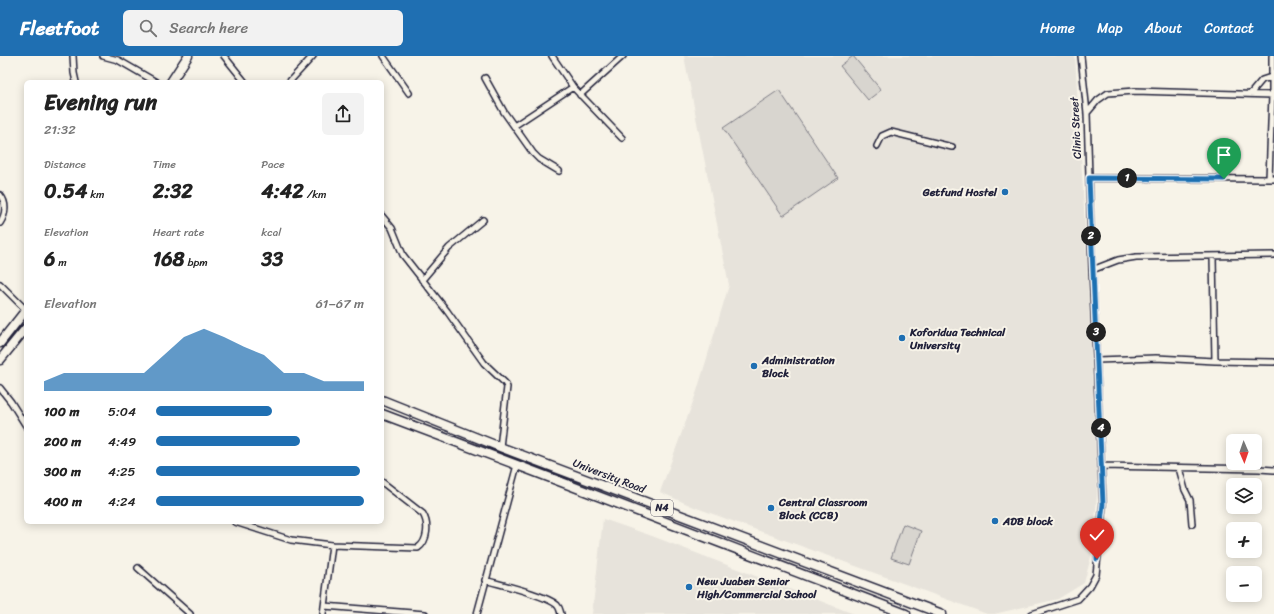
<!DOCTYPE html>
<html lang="en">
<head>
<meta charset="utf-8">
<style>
  :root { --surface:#fff; --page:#f2f2f2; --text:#222; --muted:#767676; --accent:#1f6fb2 }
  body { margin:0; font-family:Sriracha,sans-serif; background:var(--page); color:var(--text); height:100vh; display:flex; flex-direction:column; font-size:15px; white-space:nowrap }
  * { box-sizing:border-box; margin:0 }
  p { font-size:13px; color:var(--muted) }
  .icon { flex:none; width:22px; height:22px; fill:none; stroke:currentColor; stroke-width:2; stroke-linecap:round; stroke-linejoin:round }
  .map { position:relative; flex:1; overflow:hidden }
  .details { position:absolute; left:24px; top:24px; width:360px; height:444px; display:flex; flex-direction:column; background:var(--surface); border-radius:6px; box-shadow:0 2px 10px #0003 }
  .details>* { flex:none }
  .needle { width:26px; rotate:178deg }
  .buttons { position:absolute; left:1226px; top:378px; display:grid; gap:8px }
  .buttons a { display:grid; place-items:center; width:36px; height:36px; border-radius:6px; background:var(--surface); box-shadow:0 2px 10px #0003; font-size:20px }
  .pin { position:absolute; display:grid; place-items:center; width:34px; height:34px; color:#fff; margin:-41px -17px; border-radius:50% 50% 50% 0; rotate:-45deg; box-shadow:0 0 4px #0007 }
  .pin .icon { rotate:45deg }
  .km { position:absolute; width:20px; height:20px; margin:-10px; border-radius:50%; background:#222; color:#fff; font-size:11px; line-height:20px; text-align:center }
  .round { display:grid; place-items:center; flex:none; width:42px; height:42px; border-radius:6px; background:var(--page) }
  .headline { display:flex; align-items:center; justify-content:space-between; height:68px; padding:0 20px }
  h1 { font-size:22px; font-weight:700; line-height:30px }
  .figures { display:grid; grid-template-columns:repeat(3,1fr); gap:6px; height:68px; padding:4px 20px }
  .figures div { display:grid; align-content:center }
  .figures b { font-size:20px; font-weight:700 }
  .figures small { font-size:11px; font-weight:400 }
  .figures p { font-size:11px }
  .chart { height:112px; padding:8px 20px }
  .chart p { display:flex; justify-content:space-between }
  .chart svg { width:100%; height:72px; margin-top:4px; fill:var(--accent); opacity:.7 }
  ul { padding:0 20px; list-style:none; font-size:13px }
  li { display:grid; grid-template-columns:64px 48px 1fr; align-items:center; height:30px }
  li i { height:10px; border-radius:5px; background:var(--accent) }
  header { display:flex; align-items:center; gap:24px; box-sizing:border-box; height:56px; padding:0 20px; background:var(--accent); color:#fff }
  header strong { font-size:19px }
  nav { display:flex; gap:22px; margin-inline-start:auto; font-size:14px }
  .search { width:280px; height:36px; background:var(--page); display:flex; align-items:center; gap:10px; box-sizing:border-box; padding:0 14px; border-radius:6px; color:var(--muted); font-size:15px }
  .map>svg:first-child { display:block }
  .built { fill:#e7e3db }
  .green { fill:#d8d5cf; stroke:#7d7c85 }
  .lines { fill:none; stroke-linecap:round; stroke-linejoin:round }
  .minor-casing { stroke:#22223b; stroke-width:8 }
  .primary-casing { stroke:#22223b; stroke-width:11 }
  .trunk-casing { stroke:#22223b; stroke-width:11 }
  .minor { stroke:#f7f3e8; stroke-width:5 }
  .primary { stroke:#f7f3e8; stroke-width:8 }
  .trunk { stroke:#f7f3e8; stroke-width:8 }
  .route-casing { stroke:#fff; stroke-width:8 }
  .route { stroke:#1f6fb2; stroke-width:5 }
  .poi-dot { fill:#1f6fb2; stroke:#f7f3e8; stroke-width:1.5 }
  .labels { text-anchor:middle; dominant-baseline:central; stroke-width:4; stroke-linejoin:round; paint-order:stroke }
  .shield { fill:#f7f3e8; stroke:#62616f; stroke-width:1 }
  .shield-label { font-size:10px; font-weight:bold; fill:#22223b }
  .street-label { font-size:11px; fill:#22223b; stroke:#f7f3e8 }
  .poi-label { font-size:11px; font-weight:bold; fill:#22223b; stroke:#f7f3e8; text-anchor:start }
</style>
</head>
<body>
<header>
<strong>Fleetfoot</strong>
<div class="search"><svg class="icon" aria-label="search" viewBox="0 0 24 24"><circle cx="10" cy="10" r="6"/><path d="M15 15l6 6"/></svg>Search here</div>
<nav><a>Home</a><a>Map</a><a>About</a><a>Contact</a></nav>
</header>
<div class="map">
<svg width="1274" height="558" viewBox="0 0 1274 558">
  <rect width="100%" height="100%" fill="#f7f3e8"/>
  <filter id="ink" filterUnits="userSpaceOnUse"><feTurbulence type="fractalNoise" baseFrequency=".025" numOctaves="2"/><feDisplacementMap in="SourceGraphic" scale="8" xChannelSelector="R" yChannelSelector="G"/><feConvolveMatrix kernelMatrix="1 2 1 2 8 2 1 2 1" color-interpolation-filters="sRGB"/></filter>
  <g filter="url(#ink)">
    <!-- built -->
    <path class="built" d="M684,0h391l24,409 -3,44 -5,48 -7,26 -26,16 -64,15h-7l-293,-107 -34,-15 37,-101 32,-106z
      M603,463l49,17 202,78h-262z"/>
    <!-- green -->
    <path class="green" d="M853,0l28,34 -13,10 -28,-34z
      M779,34l59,88 -55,38 -60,-88z
      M903,468l18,7 -12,33 -18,-6z"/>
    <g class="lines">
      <!-- minor casing -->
      <g class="minor-casing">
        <path id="minor" d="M73,0l1,17 2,9
          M103,0l15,4 38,22
          M224,0l21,26
          M383,0l26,37
          M552,0l21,31 49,51
          M485,22l19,34 29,41 6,6 20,12
          M289,26l24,-26
          M1251,37l11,-13 12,-4
          M580,39l43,-39
          M1087,57l11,-13 10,-7 27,-2 137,4
          M514,70l59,-39
          M877,90l5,-10 9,-4 61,15
          M1089,122l185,1
          M1269,123l3,-84v-39
          M0,139c7,8 6,19 0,28
          M382,160l10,12 11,27 44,56 37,52 21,20 2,4 -7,60
          M1213,201l2,104
          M1092,214l26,-10 18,-3 138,-2
          M422,224l27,-32 34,-28
          M0,228l26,26
          M1097,304l59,-2 59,3 59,1
          M0,332l11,14 15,24
          M1102,410l157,3 15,1
          M1179,412l6,22 5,10 2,24
          M235,466l56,18 41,5 86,3c10,-7 11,-24 5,-34l-41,-32
          M138,512l52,46
          M485,524c17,5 61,15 72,25 3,3 3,6 4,9
          M324,550l101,8
          M323,558l9,-69
          M477,558l40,-149
          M1032,558l46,-15 12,-13 6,-11 7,-71 -11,-234 -5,-157 -6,-57"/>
      </g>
      <!-- primary casing -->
      <g class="primary-casing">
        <path id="primary" d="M0,287l26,-33
          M0,304l26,-32"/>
      </g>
      <!-- trunk casing -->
      <g class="trunk-casing">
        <path id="trunk" d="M171,26l17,-26
          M382,344l118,47 442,167
          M382,358l135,51 389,149"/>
      </g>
      <!-- minor -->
      <use href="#minor" class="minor"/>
      <!-- primary -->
      <use href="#primary" class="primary"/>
      <!-- trunk -->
      <use href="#trunk" class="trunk"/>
    </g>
  </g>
  <g class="lines" filter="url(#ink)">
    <!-- route casing -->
    <g class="route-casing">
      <path id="route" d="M1097,503l6,-55 -14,-326 135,1"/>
    </g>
    <!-- route -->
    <use href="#route" class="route"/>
  </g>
  <!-- markers -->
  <g class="poi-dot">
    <circle cx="1005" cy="136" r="4"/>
    <circle cx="902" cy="282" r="4"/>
    <circle cx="754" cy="310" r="4"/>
    <circle cx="771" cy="452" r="4"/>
    <circle cx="995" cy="465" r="4"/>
    <circle cx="689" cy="531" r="4"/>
  </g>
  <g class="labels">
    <!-- shield labels -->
    <rect class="shield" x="651" y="444" width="22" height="16" rx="3"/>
    <g class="shield-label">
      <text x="662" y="452">N4</text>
    </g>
    <!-- street labels -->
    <g class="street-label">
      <text transform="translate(1076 72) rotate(-93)">Clinic Street</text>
      <text transform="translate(609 420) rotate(21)">University Road</text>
    </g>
    <!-- poi labels -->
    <g class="poi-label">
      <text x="997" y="136" text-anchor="end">Getfund Hostel</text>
      <text x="910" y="276">Koforidua Technical<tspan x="910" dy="13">University</tspan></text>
      <text x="762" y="304">Administration<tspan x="762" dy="13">Block</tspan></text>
      <text x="779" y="446">Central Classroom<tspan x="779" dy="13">Block (CCB)</tspan></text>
      <text x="1003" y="465">ADB block</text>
      <text x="697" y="525">New Juaben Senior<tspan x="697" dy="13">High/Commercial School</tspan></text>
    </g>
  </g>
</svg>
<div class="buttons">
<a><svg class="needle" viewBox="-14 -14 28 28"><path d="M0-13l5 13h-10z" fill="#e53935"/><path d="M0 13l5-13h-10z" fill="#767676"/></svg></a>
<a><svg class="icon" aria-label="layers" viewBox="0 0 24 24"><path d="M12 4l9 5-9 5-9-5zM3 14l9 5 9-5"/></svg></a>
<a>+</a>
<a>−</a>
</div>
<div class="pin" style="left:1224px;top:123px;background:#1e9e55"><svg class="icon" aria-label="arrive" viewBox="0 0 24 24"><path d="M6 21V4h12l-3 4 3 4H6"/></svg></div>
<div class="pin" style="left:1097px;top:503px;background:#d93025"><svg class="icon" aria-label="check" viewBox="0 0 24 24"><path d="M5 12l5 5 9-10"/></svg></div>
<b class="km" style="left:1127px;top:122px">1</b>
<b class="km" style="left:1091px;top:180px">2</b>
<b class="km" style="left:1096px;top:276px">3</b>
<b class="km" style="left:1101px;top:372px">4</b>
<section class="details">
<div class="headline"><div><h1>Evening run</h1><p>21:32</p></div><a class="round"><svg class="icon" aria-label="share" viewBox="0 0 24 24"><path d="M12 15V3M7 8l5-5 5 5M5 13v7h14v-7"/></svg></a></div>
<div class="figures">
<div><p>Distance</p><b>0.54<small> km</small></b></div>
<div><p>Time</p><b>2:32</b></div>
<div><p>Pace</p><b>4:42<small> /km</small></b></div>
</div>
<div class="figures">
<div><p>Elevation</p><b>6<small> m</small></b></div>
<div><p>Heart rate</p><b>168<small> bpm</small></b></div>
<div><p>kcal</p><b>33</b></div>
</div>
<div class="chart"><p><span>Elevation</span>61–67 m</p>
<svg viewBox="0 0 160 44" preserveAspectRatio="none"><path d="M0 44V38L10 33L20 33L30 33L40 33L50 33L60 22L70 11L80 6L90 11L100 17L110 22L120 33L130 33L140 38L150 38L160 38V44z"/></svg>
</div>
<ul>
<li><b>100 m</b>5:04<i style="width:56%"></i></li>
<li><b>200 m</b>4:49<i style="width:69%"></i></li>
<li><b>300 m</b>4:25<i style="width:98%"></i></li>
<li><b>400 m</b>4:24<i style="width:100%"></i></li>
</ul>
</section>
</div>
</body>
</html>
